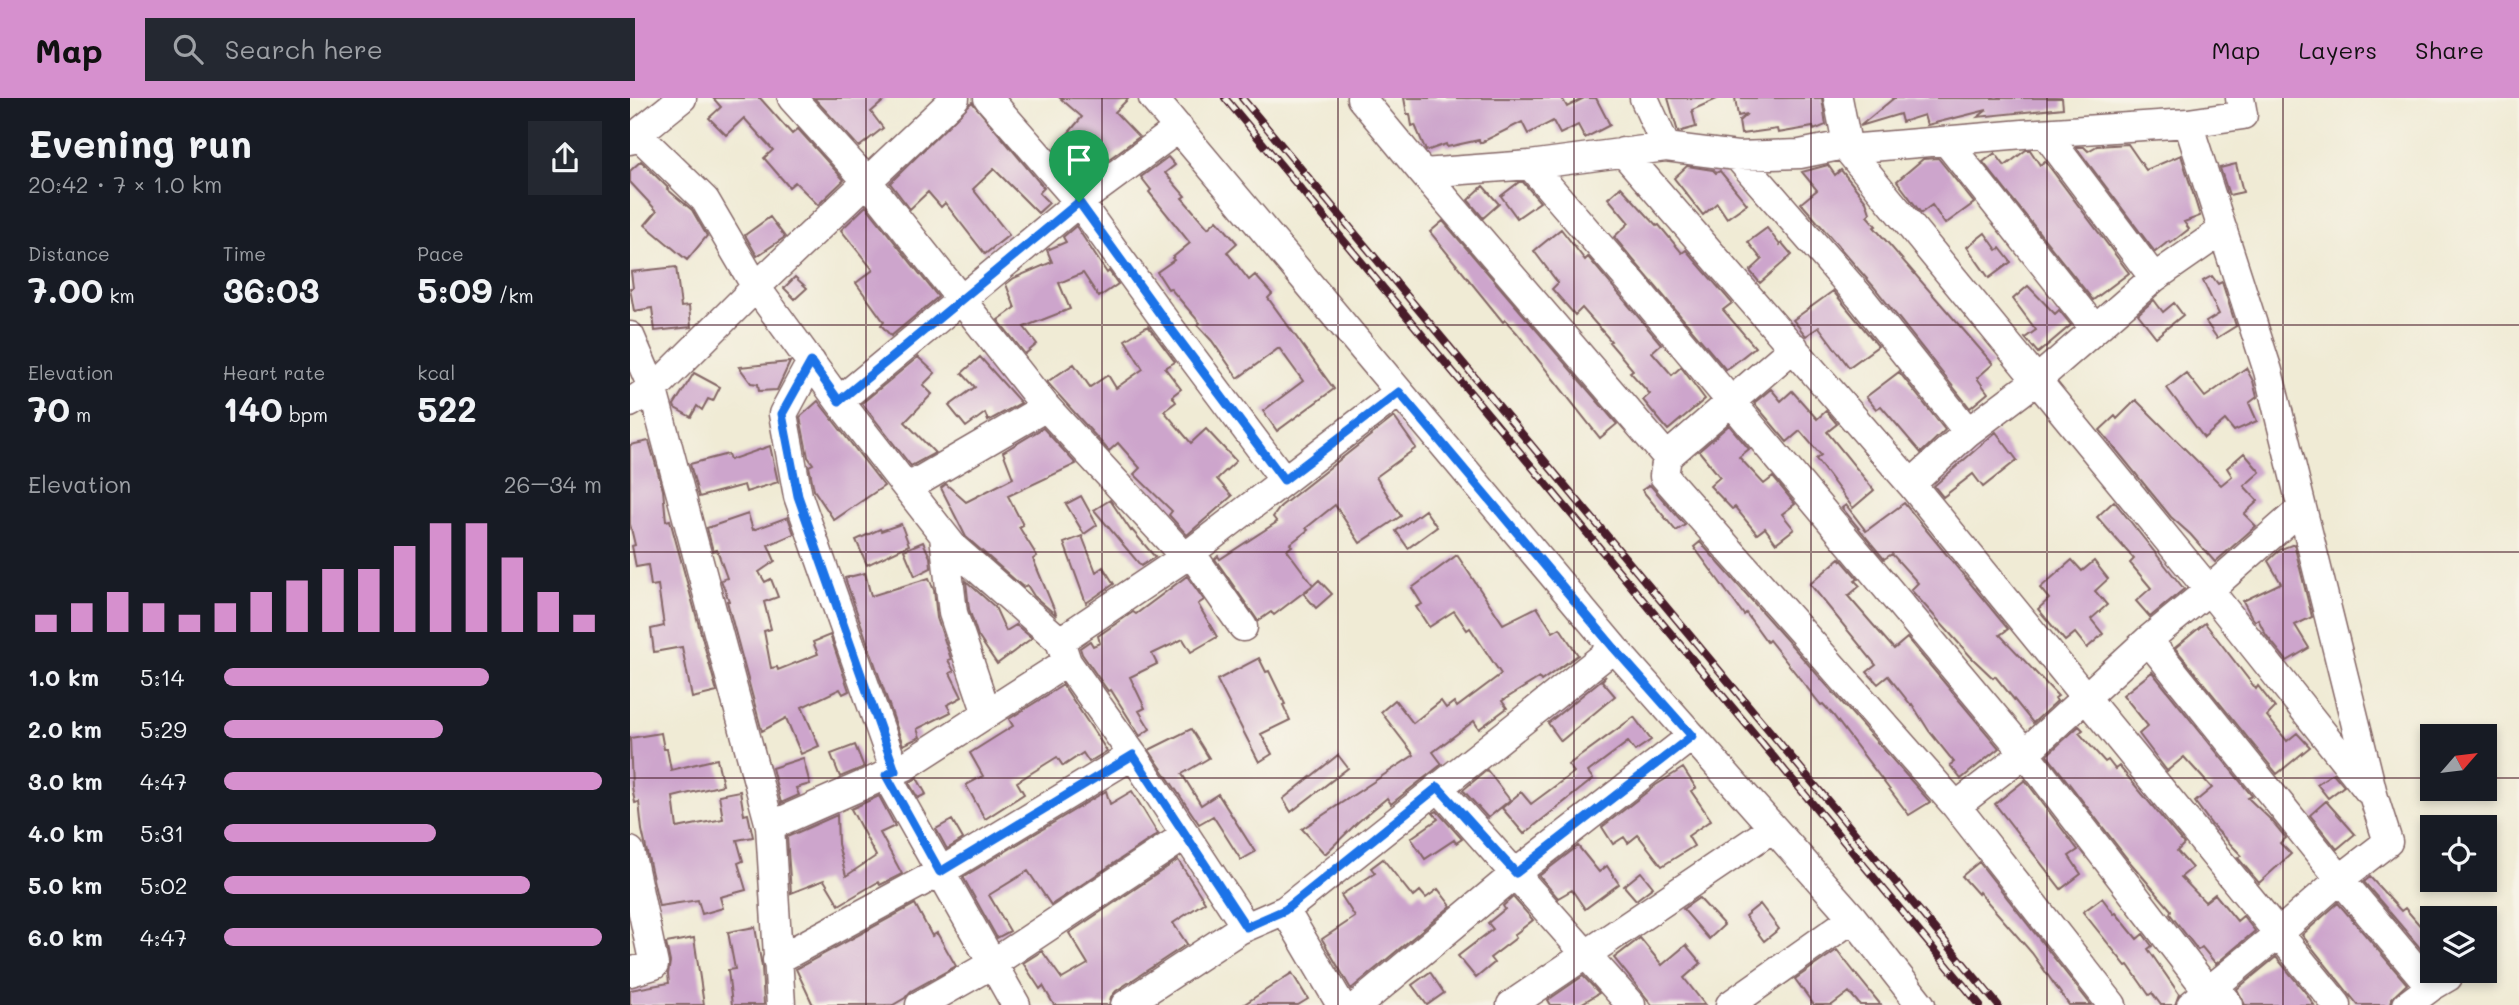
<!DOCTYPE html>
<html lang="en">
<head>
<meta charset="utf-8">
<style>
  :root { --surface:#171b24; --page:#242831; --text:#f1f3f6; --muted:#9ea1a6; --accent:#d690ce }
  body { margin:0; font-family:Mali,sans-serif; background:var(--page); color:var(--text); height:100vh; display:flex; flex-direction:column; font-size:26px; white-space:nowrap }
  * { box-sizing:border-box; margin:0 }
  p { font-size:23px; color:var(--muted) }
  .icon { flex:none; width:38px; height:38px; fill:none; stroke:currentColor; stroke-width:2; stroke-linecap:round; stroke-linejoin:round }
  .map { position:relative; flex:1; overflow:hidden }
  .sheet { display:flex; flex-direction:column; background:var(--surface); width:630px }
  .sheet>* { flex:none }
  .needle { width:46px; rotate:62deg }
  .controls { position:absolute; left:1790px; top:626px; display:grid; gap:14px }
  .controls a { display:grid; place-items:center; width:77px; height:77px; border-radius:0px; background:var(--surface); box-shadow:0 4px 10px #0003; font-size:35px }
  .pin { position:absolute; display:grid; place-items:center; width:60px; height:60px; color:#fff; margin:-72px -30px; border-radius:50% 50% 50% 0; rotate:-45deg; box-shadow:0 0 7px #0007 }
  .pin .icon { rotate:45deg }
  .round { display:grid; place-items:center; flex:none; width:74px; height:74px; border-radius:0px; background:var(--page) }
  .headline { display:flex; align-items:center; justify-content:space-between; height:119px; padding:0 28px }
  h1 { font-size:38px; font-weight:700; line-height:52px }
  .stats { display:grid; grid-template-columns:repeat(3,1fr); gap:10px; height:119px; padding:7px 28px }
  .stats div { display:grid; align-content:center }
  .stats b { font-size:35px; font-weight:700 }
  .stats small { font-size:19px; font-weight:400 }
  .stats p { font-size:19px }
  .chart { height:196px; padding:14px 28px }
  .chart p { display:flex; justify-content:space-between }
  .chart svg { width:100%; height:126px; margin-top:7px; stroke:var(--accent); stroke-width:6 }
  ul { padding:0 28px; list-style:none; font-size:23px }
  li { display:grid; grid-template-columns:112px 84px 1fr; align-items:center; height:52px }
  li i { height:18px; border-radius:9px; background:var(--accent) }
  header { display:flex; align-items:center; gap:42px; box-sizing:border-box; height:98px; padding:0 35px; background:var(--accent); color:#111 }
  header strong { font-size:33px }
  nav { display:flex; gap:38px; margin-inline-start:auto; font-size:24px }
  .search { width:490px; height:63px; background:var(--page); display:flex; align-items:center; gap:18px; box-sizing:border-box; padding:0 24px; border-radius:0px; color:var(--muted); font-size:26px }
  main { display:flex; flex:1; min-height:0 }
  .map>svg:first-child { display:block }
  .building { fill:#cda5cc }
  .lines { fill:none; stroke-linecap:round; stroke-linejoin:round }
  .minor-casing { stroke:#846666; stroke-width:31 }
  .minor { stroke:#fff; stroke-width:28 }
  .rail-casing { stroke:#4a1f2b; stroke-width:8 }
  .rail { stroke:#f7f3e8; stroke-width:5; stroke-dasharray:16; stroke-linecap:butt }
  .route-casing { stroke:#fff; stroke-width:14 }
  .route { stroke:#1a73e8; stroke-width:9 }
  .grid { fill:none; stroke:#4a1f2b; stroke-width:2; stroke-opacity:0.55 }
</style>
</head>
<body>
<header>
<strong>Map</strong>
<div class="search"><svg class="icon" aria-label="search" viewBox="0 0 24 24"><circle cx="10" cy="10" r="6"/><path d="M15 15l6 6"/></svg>Search here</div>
<nav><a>Map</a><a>Layers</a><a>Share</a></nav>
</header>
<main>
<section class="sheet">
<div class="headline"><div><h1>Evening run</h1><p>20:42 · 7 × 1.0 km</p></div><a class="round"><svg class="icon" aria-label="share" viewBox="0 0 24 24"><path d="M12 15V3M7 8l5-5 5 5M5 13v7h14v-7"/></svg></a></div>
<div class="stats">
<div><p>Distance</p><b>7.00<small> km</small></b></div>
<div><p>Time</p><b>36:03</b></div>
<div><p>Pace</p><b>5:09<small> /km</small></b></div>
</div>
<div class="stats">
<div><p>Elevation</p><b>70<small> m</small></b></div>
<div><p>Heart rate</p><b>140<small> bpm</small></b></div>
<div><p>kcal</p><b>522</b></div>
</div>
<div class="chart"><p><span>Elevation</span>26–34 m</p>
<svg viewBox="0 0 160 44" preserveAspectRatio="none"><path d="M5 44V38M15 44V34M25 44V30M35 44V34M45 44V38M55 44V34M65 44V30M75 44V26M85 44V22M95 44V22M105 44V14M115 44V6M125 44V6M135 44V18M145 44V30M155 44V38"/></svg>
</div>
<ul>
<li><b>1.0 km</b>5:14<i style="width:70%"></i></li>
<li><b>2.0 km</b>5:29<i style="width:58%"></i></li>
<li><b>3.0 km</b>4:47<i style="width:100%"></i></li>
<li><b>4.0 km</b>5:31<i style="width:56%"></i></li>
<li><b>5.0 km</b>5:02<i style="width:81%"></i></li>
<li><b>6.0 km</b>4:47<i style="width:100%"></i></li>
</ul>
</section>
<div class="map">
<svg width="1889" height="907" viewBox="0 0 1889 907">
  <rect width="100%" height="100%" fill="#f7f3e8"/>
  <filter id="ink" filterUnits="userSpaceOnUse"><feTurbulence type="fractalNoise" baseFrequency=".0143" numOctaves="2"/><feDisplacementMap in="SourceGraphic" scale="14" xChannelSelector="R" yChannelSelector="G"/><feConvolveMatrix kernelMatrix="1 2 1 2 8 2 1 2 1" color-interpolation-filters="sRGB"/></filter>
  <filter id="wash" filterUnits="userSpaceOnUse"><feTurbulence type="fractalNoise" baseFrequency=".00686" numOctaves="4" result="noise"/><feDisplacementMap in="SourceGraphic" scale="28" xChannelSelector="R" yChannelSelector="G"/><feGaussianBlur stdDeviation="1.57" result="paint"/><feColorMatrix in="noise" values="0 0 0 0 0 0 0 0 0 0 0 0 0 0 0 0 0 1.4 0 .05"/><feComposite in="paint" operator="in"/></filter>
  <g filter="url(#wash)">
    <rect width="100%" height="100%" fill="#f0ebd5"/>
    <g id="blocks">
      <!-- building -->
      <path class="building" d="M83,0h47l32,36 6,-5 46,51 -26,25 -23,-23 -6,5 -25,-29 9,-8 -29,-32 -18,17 -17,-17 12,-11z
        M184,0h73l-16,14 12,16 -24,19z
        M430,0h69l-14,14 24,25 -30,22 -11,-12 -22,23 -21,-21 27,-32z
        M774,0h158l5,9 17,-9h12l14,27 -25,13 -7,-13 -18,9 -7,-13 -25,13 -6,-12 -42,21 -1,-3 -32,7 -1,-3 -20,7 -11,-26 -3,1 -2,-12h-3z
        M1038,0h51l-27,12 4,17 -18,5z
        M1105,0h87l4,27 -12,5 -1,-3 -35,6 -1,-4 -36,5 -2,-13 8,-7 -9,2z
        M1264,0h168l1,10 -85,9 9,-7 -60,15 -3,-10 -22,7 -2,-8 -40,12z
        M342,4l72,86 -5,5 10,10 -11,10 -44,-44 -21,20 36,46 -24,19 -40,-51 -4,4 -13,-15 -18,17 -20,-26z
        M1498,46l18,26 35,-15 19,61 -16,6 5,7 -18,14 -2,-2 -14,11 -79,-105h8l4,4 9,-5z
        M1396,52h4l10,15 5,-4 84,112 -36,27 -110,-138 12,-9 10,13z
        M538,59l7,8 -10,8 20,23 -3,2 26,30 9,-8 20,23 -10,9 22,28 6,-5 17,19 -4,4 66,91 -57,42 -14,-20 40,-30 -24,-33 -41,30 -26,-37 -15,-16 3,-2 -30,-35 -2,1 -11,-17 17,-12 -2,-2 18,-15 -41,-51 2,-2 -10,-13z
        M1308,60l36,45 -29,21 -13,-19 -11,8 -24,-32 26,-22z
        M11,63l27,27 -1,1 25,21 15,26 -20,24 -42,-35 12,-14 -27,-29v-11z
        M1606,66l7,28 -14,3 -9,-27z
        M1198,67l7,10 6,-5 25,31 4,12 -3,3 9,10 -2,1 119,137 -16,14 11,15 -18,15 -96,-121 -73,-84 16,-13 -15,-18z
        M1057,68l26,4 3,3 4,-2 27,33 -20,14 -10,-15 -14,12 -29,-37z
        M889,84h4l17,20 -23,16 -16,-22z
        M853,88l16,18 -16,14 -15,-18z
        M991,89l36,39 2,-1 23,28 4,-3 46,53 -9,7 32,37 -29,23 -112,-133 15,-14 -21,-25z
        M236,108l72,91 -47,39 -10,-11 3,-3 -28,-39 17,-13 -32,-40z
        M140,119l15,20 -28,19 -12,-21z
        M813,123l174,203 -17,14 -83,-105 -12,-13 -2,2 -73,-90z
        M446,128l31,47 2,-2 9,13 -19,13 -16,-24 -24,10 11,26 -46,18 13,17 -12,10 -27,-34 17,-12 -9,-24 8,-6 38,-16 -5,-12 19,-8 -3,-5z
        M1137,130l13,17 2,-2 10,12 -32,28 -10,-12 12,-11 -14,-18z
        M931,131l24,31 3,-3 73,87 -9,8 20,23 9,-8 24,32 -37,31 -25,-30 7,-6 -20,-22 3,-2 -24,-28 2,-1 -29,-33 -7,7 -23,-26 6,-6 -24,-32z
        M1355,135l12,17 3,-2 11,14 -22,16 -22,-31z
        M46,169l5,40 8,-1 2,21 -36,4 -3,-23 -18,3 -4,-23h3l-2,-16z
        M1582,178l6,8 4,-2 14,44 -19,12 -11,-16 13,-8 -16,-33z
        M165,179l12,11 -12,11 -11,-11z
        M1398,188l27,28 4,-4 12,15 -33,28 -13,-15 11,-8 -23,-31z
        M1203,193l45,55 -29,21 -30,-40 -13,9 -13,-16z
        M1524,202l9,12 11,-9 9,12 -27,22 -18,-23z
        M518,228l27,36 -10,6 16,21 -9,7 4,6 -12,9 27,32 15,-14 30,32 -19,18 15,17 -45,39 -18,-20 3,-4 -38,-37 6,-6 -22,-25 -9,8 -62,-69 27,-18 16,23 18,-12 8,13 27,-19 -18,-29z
        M288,259l17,16 -12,12 9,9 -27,28 30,31 -24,13 -49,-63z
        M350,259l41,46 -33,18 -3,-8 -19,14 -17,-21 26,-19 -13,-14z
        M160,264l-13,28 -18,1 -1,-7 -7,-1 -12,-16z
        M1616,270l7,13 4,16 -8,6 8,18 -23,10 -9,-11 -21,18 -37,-50 19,-15 19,24z
        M1269,274l46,58 -24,23 -40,-47 -5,3 -10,-12z
        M64,275l26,14 -7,14 -5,-2 -6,11 -5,-4 -6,11 -16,-9 -1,-3z
        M1141,291l10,12 11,-10 25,28 9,-8 11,13 -10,8 47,58 -21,18 -37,-49 5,-4 -21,-24 -13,11 -33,-39z
        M1506,302l85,85 11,-9 -5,-8 17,-15 16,19 -16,14 14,15 -14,13 12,12 -41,36 -25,-28 -19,-17 -71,-87 15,-14 2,3z
        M188,303l66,85 -50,34 -20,-30 -5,-24 4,-2 -5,-7 -8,-40z
        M764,319l22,31 -40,29 25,39 -41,27 -25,-38 -29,23 2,2 -18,14 2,2 -5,4 26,35 -39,30 -3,-3 -13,9 -43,-62 3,-3 2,3 57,-37 -4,-5 8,-11z
        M1099,327l20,24 -10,8 25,27 9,-7 22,27 -13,10 12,15 -18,14 -11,-15 -8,6 -22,-27 -3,2 -22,-23 10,-9 -21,-26z
        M413,330l33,36 -68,32 15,29 -4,2 18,29 -4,3 24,57 -23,-20 -7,-11 -4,2 -57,-50 -25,-49 5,-4 20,18 47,-24 -10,-26z
        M1366,334l21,28 -34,27 -10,-13 -30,23 -9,-11z
        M19,343l14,49 3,31 4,-1 47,172 -25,6 -10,-51 -28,5 -3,-23 13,-3 -6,-41 -7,1 -3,-21 -12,2 -4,-21 3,-1 -5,-21v-79z
        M140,348l8,36 -32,10 -2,-7 -45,12 -9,-33 38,-10 2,6z
        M1020,387l35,40 -9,6 -34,-41z
        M451,398l16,29 -13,9 -18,-30z
        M480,402l21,31 1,-1 23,27 -14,9 -47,-56z
        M1484,403l70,88 -34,28 -14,-16 15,-13 -21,-25 4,-4 -37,-42z
        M1274,405l104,126 -8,6 58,61 -3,2 2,3 -24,22 -38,-47 -2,2 -21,-20 -61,-68 7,-7 -26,-29 -8,5 -42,-51 4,-3 20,26z
        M795,412l12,17 -29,21 -12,-17z
        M118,416l5,16 35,-13 6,17 -26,11 7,16 -16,11 6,10 6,-3 7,18 -14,5 7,27 -7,2 7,37 6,-1 1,3 40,-16 -5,-12 17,-7 19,56 -6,3 -3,-5 -38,18 17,39 -18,8 -15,-36 -24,13 -1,-3 -34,-127h2l-8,-21 6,-2 -10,-28 -4,1 -6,-23z
        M271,426l8,21 -42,20 -11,-25 24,-11 1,2z
        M452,438l14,36 7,-5 11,17 -28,19 -22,-60z
        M293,444l7,15 1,11 -16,8 -11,-26z
        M1070,444l230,260 -21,13 -76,-100 -10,-11 -2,1 -52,-65 -2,2 -21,-29 -2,2 -50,-68z
        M1664,446l18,73 -17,8 14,23 -22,13 -21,-26 -8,-16 -3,2 -4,-5 -8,-15 38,-18 -13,-22 13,-12z
        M827,457l46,69 34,-17 16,25 7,-4 18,27 -37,26 -2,-3 -37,23 5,7 -28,21 -5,-8 -41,31 9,12 -51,40 -4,-6 -29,24 -33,32 -23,-25 112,-74 -33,-43 14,-12 18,23 28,-22 5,7 8,-6 3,5 44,-33 -31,-46 -3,2 -13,-19 -25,16 -13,-20 6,-3 -10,-16z
        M1210,460l18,21 -3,2 5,5 -12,10 46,53 13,-11 92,110 -38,31 -11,-14 4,-3 -25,-31 -17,-27 -1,1 -23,-29 -10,8 -11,-12 9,-7 -66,-81z
        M1442,462l10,11 12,-10 14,18 -13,12 12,14 -16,14 12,15 -16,14 -12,-15 -10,8 -27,-32 11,-10 -9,-11z
        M235,475l6,23 58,-18 5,12 3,28 14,41 -3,1 6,11 -4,2 12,24 -15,8 4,7 -34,17 3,8 -17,8 -58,-167z
        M557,478l17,24 -6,4 19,33 -26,15 -8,-13 -31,15 5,10 -27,13 15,31 -6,3 11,18 -10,7 -29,-46 -3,1 -26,-37 -2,-6 10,-7 3,5 7,-3 -2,-7 35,-24 3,2z
        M689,482l13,14 -16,14 -12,-14z
        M336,483l29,26 11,24 10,-6 16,13 -35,26 -19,-28 -9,-27z
        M1575,525l51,66 2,-3 17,22 -8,8 20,25 10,-8 13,14 -33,27 -102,-126z
        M629,560l7,14 3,-1 16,33 -2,1 7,15 -29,14 11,20 -13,8 -42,-82z
        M1522,574l100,124 -4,2 24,23 14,17 -6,5 11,11 -32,29 -21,-25 3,-3 -29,-30 -17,-23 17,-14 -28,-31 -17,14 -28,-37 9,-8 -25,-31z
        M976,578l-4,5 13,15 -54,45 -13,-18z
        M433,587l44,66 -18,11 -6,-9 -20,13 -6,-9 -40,25 7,12 -39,25 -19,-34 17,-9 -13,-23 43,-27 -4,-7z
        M1004,619l17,23 -16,11 -7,-9 -40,30 5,7 -69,55 -22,-26 19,-16 10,12 43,-32 -6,-7z
        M1449,628l4,4 -4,3 26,29 3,-2 7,9 4,-3 65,78 -7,7 15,17 -11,9 24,25 10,-8 22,27 6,-5 12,15 -39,33 -14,-17 -4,3 -28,-36 1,-4 -42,-49 -82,-106z
        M561,631l18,29 -27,16 19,31 17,-11 37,58 -14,8 -28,-44 -14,8 -50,-74z
        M31,635l3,16h3l4,21 46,-11 6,26 -50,12 4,31 46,-9 -4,-24 21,-4 4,24 4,-1 5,23 -16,3 6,21 -5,2 8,27 -26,7 3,11 -21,6 -4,-14 -39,6 -17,-76 -3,-28 -4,1 -3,-16 -2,-49z
        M225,647l9,22 -24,10 -9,-23z
        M708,657l10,13 -57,44 -8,-13z
        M173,660l7,26 -14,4 3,7 -18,8 -9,-35z
        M1053,670l13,20 -5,3 20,29 -23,16 6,10 -32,20 -24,-31 -10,8 -4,-6 -11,7 -11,-17 54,-42z
        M857,672l23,30 -22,18 -25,-28z
        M1703,675l11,13 -16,12 -11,-14z
        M287,680l9,16 -8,4 -9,-15z
        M1395,682l53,70 -9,6 12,18 -20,15 -66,-85z
        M476,693l4,13 22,-13 26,43 -107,71 -23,-34 -39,24 21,36 -13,7 -34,-61z
        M249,698l16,30 -15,7 22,41 -22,11 -2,-3 -39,23 -15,-25 -33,13 -4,-56 50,-22 1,29 8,32 30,-20 -25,-47z
        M1696,703l29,33 -18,15 -27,-34z
        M807,713l25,28 -6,4 -2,-3 -29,19 -14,-21 27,-19 -5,-6z
        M322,722l11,19 -16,10 -11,-20z
        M948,748l21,26 8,-6 12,18 -34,25 -13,-19 -14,8 -19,-22z
        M753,761l30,38 7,-6 6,7 12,-9 13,17 -100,83 -29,-50 33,-22 -14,-22 34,-22 -4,-5z
        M548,762l27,42 -32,21 14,21 -71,47 -5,6 -2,8h-55l-11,-19 -3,3 -17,-26 19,-12 20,28 26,-15 -19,-31z
        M1349,764l112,143h-22l-37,-52 -53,-61 -1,2 -16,-18z
        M1011,774l12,15 -17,13 -12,-14z
        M1740,779l31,34 4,-3 18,21 9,16v6l-6,4 -62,-73z
        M883,799l20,23 -19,15 2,3 -26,20 4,5 -18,15 -18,-22 35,-27 -5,-6 17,-14 -2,-3z
        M1069,800l25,27 -15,14 -26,-30z
        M1472,800l12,16 2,-1 21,26 6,-5 9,12 -4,3 31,45 -4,11h-14l-9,-12 -3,2 -21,-30 -2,1 -43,-54z
        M1708,805l69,81 -15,14 -1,7h-33l-56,-70z
        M285,806l17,32 5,-3 19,33 -45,25 -6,7 -12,7h-80l-17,-36z
        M1130,806l19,25 -15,12 -19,-25z
        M125,829l7,40 2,38h-32l-4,-35 7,-1 -7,-37z
        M64,840l10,67h-74v-15l39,-7 -1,-9 2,-12 -4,-19z
        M1010,840l22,27 24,-20 15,18 -17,15 21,27h-53l-38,-47z
        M1207,852l18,23 26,32h-21l-11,-13 -17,13h-18l-19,-26z
        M1646,859l30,36 8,12h-69l-8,-16z
        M800,874l14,21 -17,12 -15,-20z
        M662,875l16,26 -10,6h-55z
        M953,878l16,17 -20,12h-28l-3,-5z"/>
    </g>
  </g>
  <g filter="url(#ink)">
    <use href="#blocks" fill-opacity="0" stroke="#846666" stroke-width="2"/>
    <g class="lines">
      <!-- minor casing -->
      <g class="minor-casing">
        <path id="minor" d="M162,0l75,83 179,226 139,150
          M358,0l91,104 86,119 119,159
          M523,0l461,550 239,270 68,87
          M731,0l62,75 244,284 -3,19 292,330 156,199
          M1014,0l22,49
          M1208,0l10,51
          M1558,25l55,-8 -3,-17
          M1415,35l109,145
          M7,36l68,66 51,87 83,114 240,-199 100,-74
          M0,42l52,-42
          M1316,43l149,188
          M1214,47l365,445 159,200
          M993,54l288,332 426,521
          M1107,58l124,142 107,134
          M900,67l100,116 395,472 183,238 5,-5 16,19
          M793,75l107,-8 136,-18 71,9 63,-2 44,-9 4,4 175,-15 165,-11 80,248 106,427 14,44 -48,37 -62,55 -87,71
          M0,238l22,51 118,439 11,179
          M181,264l-28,52 15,82 97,275
          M209,303l115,147 106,93
          M0,305l32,-22 94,-94 199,-189
          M1037,359l127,-110
          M1281,386l57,-52 69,-52 117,-102 69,-48
          M277,390l139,-81
          M314,438l9,77 34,101
          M561,455l52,74
          M1518,542l192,239 91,108
          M503,657l113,172
          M256,677l130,230
          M808,689l193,218
          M1326,708l69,-53 123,-113 61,-50 93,-82
          M140,728l134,-59 163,-105 -7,-21 125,-84 214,-165
          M0,753l24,114 -24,7
          M655,812l56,95
          M147,862l163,-88 193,-117 -66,-93
          M290,907l72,-41 194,-129
          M495,907l114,-75 46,-20 329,-262
          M728,907l158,-132 176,-137
          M881,907l262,-177
          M1100,907l123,-87
          M1777,907l24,-18 17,-10"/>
      </g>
      <!-- minor -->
      <use href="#minor" class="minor"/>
      <!-- rail casing -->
      <g class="rail-casing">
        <path id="rail" d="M595,0l755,907
          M612,0l756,907"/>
      </g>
      <!-- rail -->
      <use href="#rail" class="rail"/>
    </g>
  </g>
  <g class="lines" filter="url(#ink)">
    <!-- route casing -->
    <g class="route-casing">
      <path id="route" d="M449,104l86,119 119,159 115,-88 215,256 78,88 -176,137 -78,-86 -153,123 -39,17 -113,-172 -193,117 -54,-97 9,-4 -97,-275 -16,-82 29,-52 28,39z"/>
    </g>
    <!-- route -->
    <use href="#route" class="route"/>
  </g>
  <!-- grid -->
  <path class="grid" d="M236,0v907M472,0v907M708,0v907M944,0v907M1181,0v907M1417,0v907M1653,0v907M0,227h1889M0,454h1889M0,680h1802M1855,680h34"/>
</svg>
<div class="controls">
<a><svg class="needle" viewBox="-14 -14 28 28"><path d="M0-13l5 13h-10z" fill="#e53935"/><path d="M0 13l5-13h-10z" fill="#9ea1a6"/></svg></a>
<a><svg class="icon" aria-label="locate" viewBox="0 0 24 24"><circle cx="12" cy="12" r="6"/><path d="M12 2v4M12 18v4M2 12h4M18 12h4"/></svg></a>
<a><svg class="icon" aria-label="layers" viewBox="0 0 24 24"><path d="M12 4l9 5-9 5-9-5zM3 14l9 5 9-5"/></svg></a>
</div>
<div class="pin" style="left:449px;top:104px;background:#1e9e55"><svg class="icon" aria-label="arrive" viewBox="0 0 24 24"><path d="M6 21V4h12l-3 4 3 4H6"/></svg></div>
</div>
</main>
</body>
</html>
